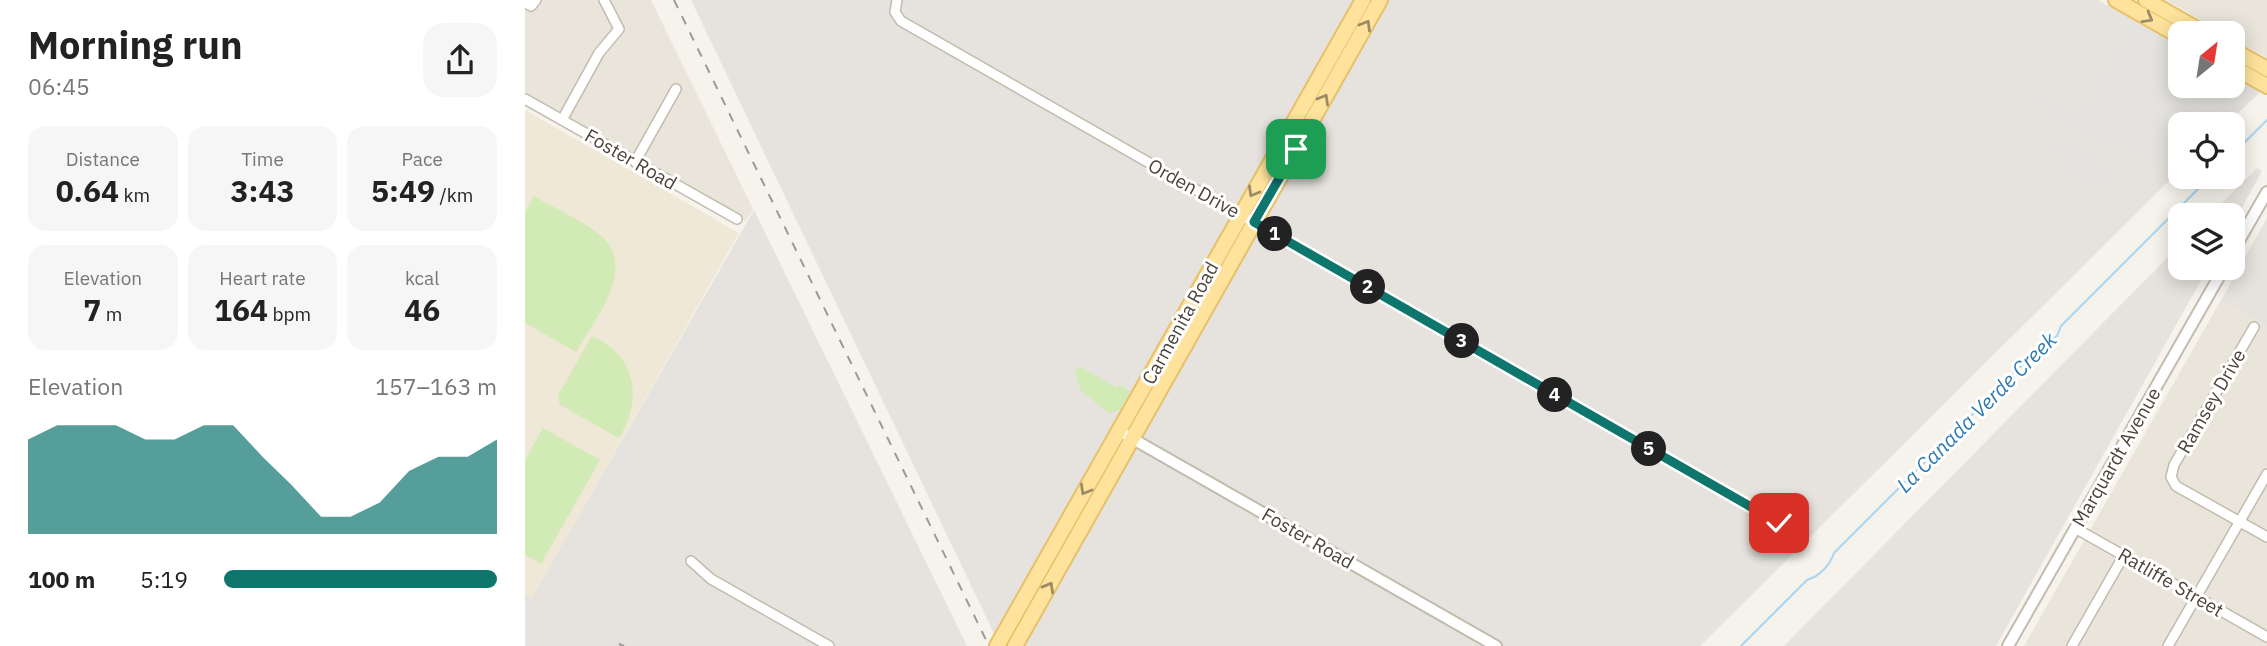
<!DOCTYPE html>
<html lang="en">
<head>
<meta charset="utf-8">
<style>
  :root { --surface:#fff; --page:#f6f6f6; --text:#222; --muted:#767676; --accent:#0f766e }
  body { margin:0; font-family:"IBM Plex Sans",sans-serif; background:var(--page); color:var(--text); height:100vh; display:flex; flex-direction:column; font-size:26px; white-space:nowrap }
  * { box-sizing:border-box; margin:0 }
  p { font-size:23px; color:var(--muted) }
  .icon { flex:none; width:38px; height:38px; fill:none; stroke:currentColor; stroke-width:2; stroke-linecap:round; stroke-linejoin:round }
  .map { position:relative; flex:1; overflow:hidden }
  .side { display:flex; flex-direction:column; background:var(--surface); width:525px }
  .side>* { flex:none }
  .needle { width:46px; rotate:30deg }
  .controls { position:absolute; left:1643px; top:21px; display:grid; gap:14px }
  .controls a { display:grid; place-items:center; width:77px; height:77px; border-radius:14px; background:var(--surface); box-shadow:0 4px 18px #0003; font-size:35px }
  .pin { position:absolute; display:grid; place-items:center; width:60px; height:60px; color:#fff; margin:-30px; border-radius:14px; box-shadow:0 4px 10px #0006 }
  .km { position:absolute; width:35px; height:35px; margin:-18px; border-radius:50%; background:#222; color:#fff; font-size:19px; line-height:35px; text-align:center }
  .round { display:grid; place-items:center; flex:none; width:74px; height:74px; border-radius:21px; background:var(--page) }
  .headline { display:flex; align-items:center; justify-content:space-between; height:119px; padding:0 28px }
  h1 { font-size:38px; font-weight:700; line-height:52px }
  .figures { display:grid; grid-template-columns:repeat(3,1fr); gap:10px; height:119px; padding:7px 28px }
  .figures div { display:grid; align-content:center; border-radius:18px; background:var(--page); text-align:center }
  .figures b { font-size:30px; font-weight:700 }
  .figures small { font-size:19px; font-weight:400 }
  .figures p { font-size:19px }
  .chart { height:196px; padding:14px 28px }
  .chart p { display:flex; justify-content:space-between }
  .chart svg { width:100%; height:126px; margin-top:7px; fill:var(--accent); opacity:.7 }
  ul { padding:0 28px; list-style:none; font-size:23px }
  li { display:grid; grid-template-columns:112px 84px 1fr; align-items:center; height:52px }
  li i { height:18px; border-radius:9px; background:var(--accent) }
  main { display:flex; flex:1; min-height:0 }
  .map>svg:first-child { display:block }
  .residential { fill:#eae5da }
  .industrial { fill:#e6e2dd }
  .education { fill:#efe8d6 }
  .green { fill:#d2eab5 }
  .parking { fill:#e5e3e0 }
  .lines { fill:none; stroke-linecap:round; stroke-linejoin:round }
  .stream { stroke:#a9d4f2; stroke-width:2 }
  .minor-casing { stroke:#c2bbae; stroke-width:12 }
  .tertiary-casing { stroke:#c2bbae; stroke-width:14 }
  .primary-casing { stroke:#e6c16a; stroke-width:18 }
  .minor { stroke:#fff; stroke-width:9 }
  .tertiary { stroke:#fff; stroke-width:10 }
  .primary { stroke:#ffe39c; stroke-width:14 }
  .rail { stroke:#9a9a9a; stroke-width:2; stroke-dasharray:9 9; stroke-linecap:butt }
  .oneway { stroke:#9c8c66 }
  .route-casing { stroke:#fff; stroke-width:14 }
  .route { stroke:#0f766e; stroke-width:9 }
  .labels { text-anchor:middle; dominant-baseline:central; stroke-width:6; stroke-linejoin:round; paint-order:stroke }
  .street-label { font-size:19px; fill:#4b4439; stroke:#fff }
  .water-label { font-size:21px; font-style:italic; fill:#2e7ab2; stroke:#fff }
</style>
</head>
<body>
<main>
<section class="side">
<div class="headline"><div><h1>Morning run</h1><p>06:45</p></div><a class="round"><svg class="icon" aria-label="share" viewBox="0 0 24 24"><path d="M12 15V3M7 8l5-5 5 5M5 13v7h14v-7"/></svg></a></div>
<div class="figures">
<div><p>Distance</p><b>0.64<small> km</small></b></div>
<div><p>Time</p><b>3:43</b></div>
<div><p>Pace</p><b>5:49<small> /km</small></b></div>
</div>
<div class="figures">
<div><p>Elevation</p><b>7<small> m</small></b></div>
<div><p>Heart rate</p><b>164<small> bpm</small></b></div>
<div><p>kcal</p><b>46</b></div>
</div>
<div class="chart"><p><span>Elevation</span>157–163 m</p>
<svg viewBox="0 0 160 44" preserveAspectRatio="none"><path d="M0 44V11L10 6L20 6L30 6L40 11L50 11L60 6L70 6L80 17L90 27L100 38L110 38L120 33L130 22L140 17L150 17L160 11V44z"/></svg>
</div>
<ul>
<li><b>100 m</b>5:19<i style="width:100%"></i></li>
</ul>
</section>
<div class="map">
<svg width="1742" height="646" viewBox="0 0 1742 646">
  <rect width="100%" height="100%" fill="#f6f3ec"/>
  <!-- residential -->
  <path class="residential" d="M0,0h126l102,209 -7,12 -221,-128z
    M1641,0h101v58l-34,-19v-6h-9z
    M1696,300l46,26v320h-243z"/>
  <!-- industrial -->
  <path class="industrial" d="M166,0h1407l82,47 1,39h52v-9l27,15 -33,32h-46l-1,46 -480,476h-700z
    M1732,168l5,3 -29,53v-9h-23z
    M229,210l213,436h-442v-52l7,3z
    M1742,218v108l-46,-26z
    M1655,245l1,23h27l-212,378h-212z"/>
  <!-- education -->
  <path class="education" d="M0,110l214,123 -207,365 -7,-4z"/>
  <!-- green -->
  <path class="green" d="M9,196c21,13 47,23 66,39 39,32 -6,86 -24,117l-51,-29v-111z
    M67,336c45,20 51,63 27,102l-59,-33 -2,-10z
    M554,366l38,22 3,-4 10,8 -10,18 -10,3c-12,-6 -17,-15 -29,-22l-6,-18z
    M18,428l57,32 -59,104 -16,-9v-95z"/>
  <!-- parking -->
  <path class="parking" d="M1609,24l46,26 1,36h52v-8l17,10 -9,17 -19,19h-41l-1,42 -6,7 -63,-38 -5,9 -71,-40 5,-10 42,23z
    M1536,141l53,31 -17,16 -28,-16 4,-14 -20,-12z"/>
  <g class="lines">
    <!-- stream -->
    <path class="stream" d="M1708,154l34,-34
      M1216,646l66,-66c13,-4 23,-15 27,-27l204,-204 19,-13 4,-10 149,-149"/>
    <!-- minor casing -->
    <g class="minor-casing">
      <path id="minor" d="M372,0l-2,12 6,9 878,502
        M0,3l6,3 5,-6
        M0,99l212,120
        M37,120l37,-67 20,-24 -15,-29
        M110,162l41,-73
        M1729,327l-80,138 -3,12 5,9 91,51
        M1550,528l192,109
        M166,561l20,18 118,67
        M1547,646l52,-91
        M1643,646l99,-172"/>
    </g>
    <!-- tertiary casing -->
    <g class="tertiary-casing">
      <path id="tertiary" d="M1708,251l34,-59
        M594,431l377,215
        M1483,646l216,-378"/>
    </g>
    <!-- primary casing -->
    <g class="primary-casing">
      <path id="primary" d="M1591,0l65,37
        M1621,0l58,33
        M1708,50l34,19
        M1708,67l34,19
        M472,646l366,-646
        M490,646l365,-646"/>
    </g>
    <!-- minor -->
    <use href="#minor" class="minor"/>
    <!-- tertiary -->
    <use href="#tertiary" class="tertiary"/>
    <!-- primary -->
    <use href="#primary" class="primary"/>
    <!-- rail -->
    <path class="rail" d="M149,0l315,646
      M94,644l5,2"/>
  </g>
  <!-- one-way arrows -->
  <defs><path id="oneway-chevron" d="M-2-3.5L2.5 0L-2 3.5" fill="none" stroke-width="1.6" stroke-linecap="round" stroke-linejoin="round" transform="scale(1.75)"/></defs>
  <g class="oneway">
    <use href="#oneway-chevron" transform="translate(1623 18) rotate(30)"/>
    <use href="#oneway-chevron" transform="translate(841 25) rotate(-60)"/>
    <use href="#oneway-chevron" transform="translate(799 99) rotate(-60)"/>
    <use href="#oneway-chevron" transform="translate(728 192) rotate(120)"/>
    <use href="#oneway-chevron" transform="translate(560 490) rotate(120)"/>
    <use href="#oneway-chevron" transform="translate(524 587) rotate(-61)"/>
  </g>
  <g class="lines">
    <!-- route casing -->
    <g class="route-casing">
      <path id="route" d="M771,149l-42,73 525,301"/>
    </g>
    <!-- route -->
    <use href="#route" class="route"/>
  </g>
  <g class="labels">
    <!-- street labels -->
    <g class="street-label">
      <text transform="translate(106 159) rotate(30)">Foster Road</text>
      <text transform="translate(669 188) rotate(29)">Orden Drive</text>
      <text transform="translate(655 323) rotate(-61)">Carmenita Road</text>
      <text transform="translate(1686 401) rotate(-60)">Ramsey Drive</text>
      <text transform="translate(1591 457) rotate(-60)">Marquardt Avenue</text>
      <text transform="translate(783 538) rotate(30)">Foster Road</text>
      <text transform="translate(1646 582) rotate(30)">Ratliffe Street</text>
    </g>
    <!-- water labels -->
    <g class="water-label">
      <text transform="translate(1451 412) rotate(-45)">La Canada Verde Creek</text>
    </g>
  </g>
</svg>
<div class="controls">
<a><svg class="needle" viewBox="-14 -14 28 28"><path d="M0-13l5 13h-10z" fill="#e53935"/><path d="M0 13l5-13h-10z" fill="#767676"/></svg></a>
<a><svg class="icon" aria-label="locate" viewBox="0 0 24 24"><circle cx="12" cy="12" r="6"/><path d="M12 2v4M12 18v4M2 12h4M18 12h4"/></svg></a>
<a><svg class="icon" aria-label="layers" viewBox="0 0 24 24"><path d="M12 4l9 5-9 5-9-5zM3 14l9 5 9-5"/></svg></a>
</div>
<div class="pin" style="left:771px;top:149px;background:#1e9e55"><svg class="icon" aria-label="arrive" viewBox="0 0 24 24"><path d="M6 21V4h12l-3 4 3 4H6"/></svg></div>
<div class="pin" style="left:1254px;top:523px;background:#d93025"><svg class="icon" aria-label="check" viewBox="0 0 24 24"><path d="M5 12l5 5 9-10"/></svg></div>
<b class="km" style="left:750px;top:234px">1</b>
<b class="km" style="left:843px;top:287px">2</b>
<b class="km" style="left:937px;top:341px">3</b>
<b class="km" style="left:1030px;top:395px">4</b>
<b class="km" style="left:1124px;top:449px">5</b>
</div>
</main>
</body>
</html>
